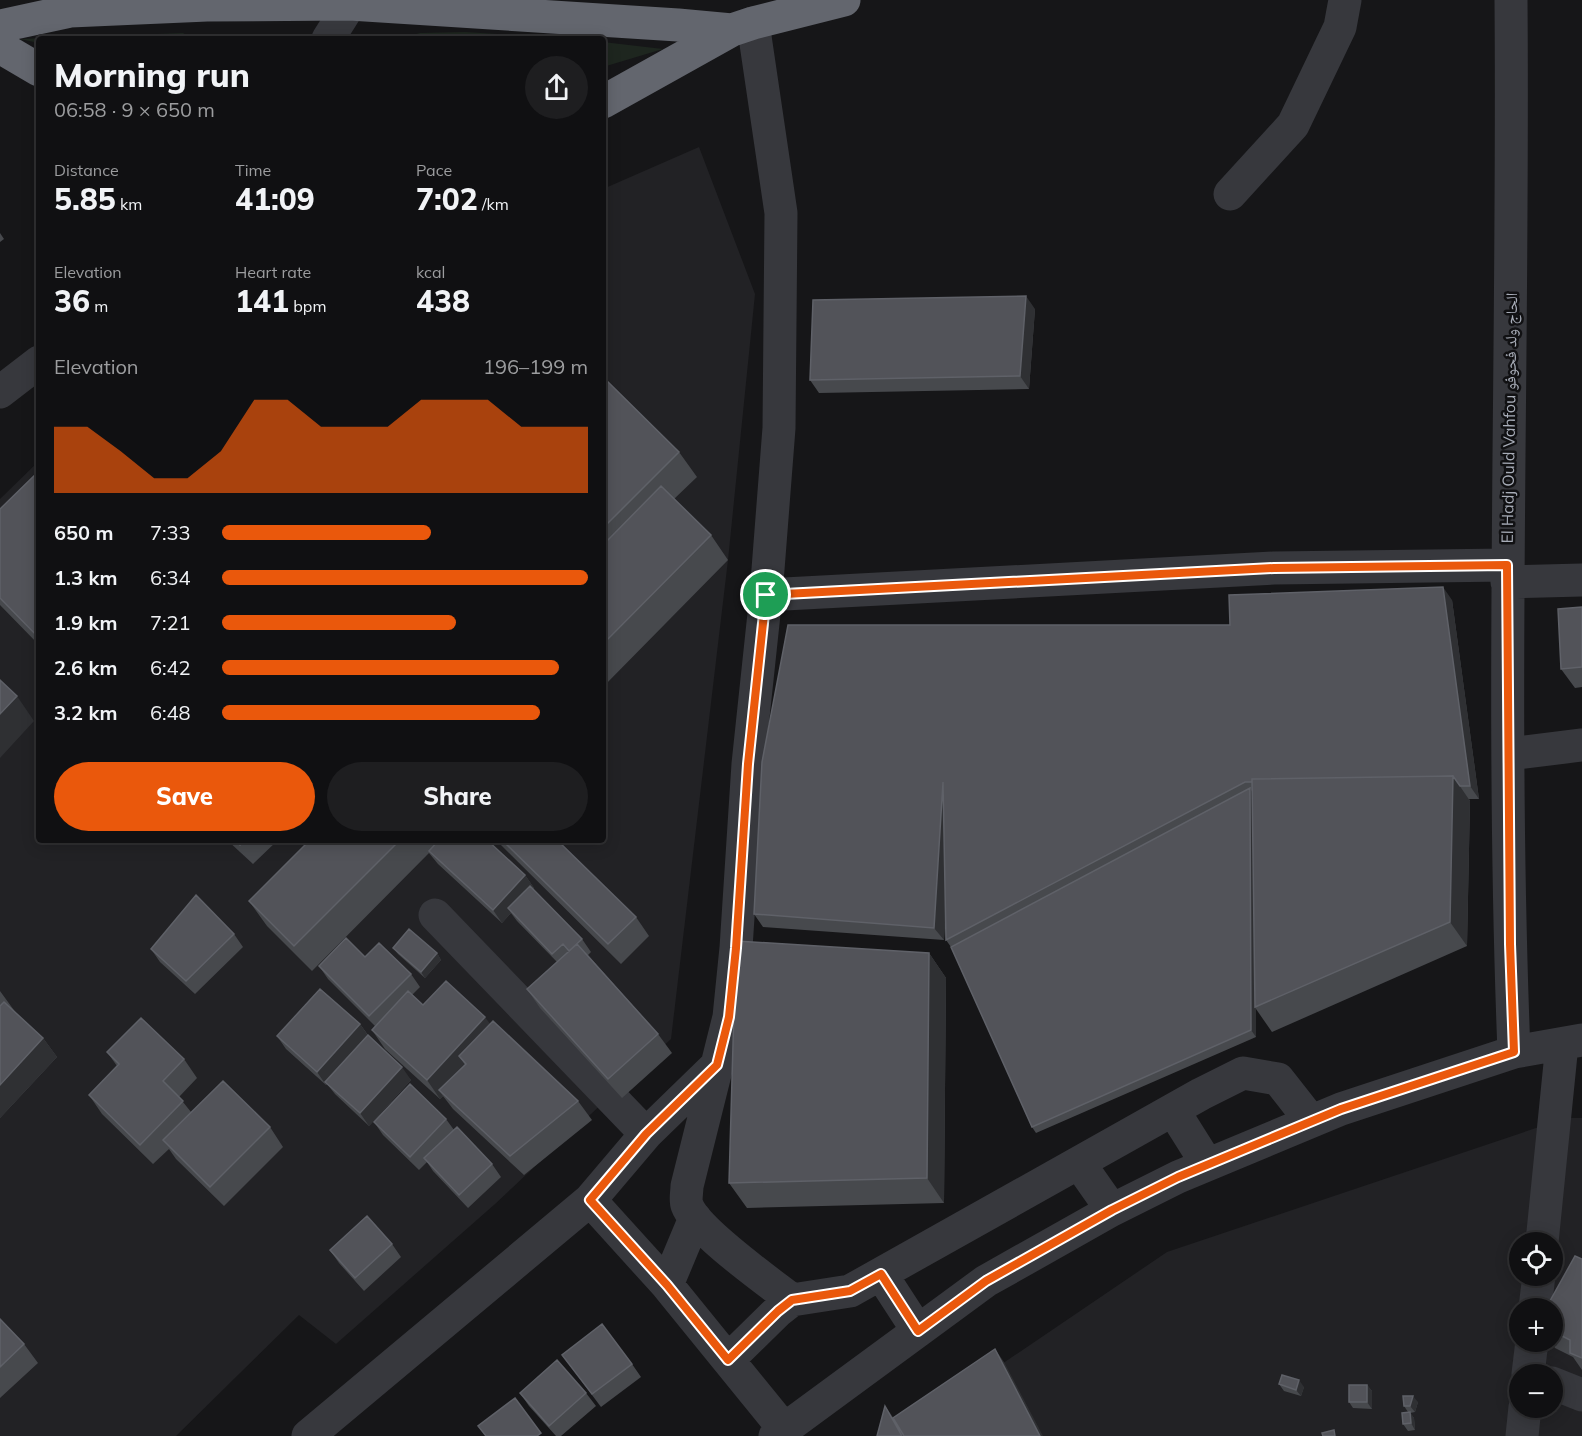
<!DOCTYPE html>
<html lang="en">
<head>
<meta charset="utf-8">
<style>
  :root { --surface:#101012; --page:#1e1e20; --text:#f1f3f6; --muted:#9c9d9f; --line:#303032; --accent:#ea580c }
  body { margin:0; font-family:Mulish,"Noto Naskh Arabic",sans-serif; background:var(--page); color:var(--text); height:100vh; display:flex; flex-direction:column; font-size:22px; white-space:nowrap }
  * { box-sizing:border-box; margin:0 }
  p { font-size:20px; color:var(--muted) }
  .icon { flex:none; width:33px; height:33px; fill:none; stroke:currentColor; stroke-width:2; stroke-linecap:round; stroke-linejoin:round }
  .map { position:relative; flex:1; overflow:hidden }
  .sheet { position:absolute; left:36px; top:36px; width:570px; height:807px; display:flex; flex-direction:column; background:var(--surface); border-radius:6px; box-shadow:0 3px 15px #0003,0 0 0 2px var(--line) }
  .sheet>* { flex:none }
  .controls { position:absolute; left:1509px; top:1232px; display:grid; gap:12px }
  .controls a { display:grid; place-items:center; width:54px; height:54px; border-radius:50%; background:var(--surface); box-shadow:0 3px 15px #0003,0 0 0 2px var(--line); font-size:30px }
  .pin { position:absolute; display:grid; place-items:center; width:51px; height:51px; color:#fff; margin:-26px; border:3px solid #fff; border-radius:50%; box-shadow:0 2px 6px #0007 }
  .round { display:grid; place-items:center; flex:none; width:63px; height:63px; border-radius:32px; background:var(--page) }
  .summary { display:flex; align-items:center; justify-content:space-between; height:102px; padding:0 18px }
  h1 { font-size:33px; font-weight:800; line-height:45px }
  .metrics { display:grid; grid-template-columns:repeat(3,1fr); gap:9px; height:102px; padding:6px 18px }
  .metrics div { display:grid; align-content:center }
  .metrics b { font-size:30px; font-weight:800 }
  .metrics small { font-size:16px; font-weight:400 }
  .metrics p { font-size:16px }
  .chart { height:168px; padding:12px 18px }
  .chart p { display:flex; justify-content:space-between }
  .chart svg { width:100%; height:108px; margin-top:6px; fill:var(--accent); opacity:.7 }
  .primary-button { display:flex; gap:12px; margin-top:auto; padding:12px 18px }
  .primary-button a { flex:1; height:69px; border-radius:36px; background:var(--accent); color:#fff; font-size:24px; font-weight:800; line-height:69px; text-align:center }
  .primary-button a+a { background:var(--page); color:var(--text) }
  ul { padding:0 18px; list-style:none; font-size:20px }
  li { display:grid; grid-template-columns:96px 72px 1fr; align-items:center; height:45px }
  li i { height:15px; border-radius:8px; background:var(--accent) }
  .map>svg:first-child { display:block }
  .built { fill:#222225; fill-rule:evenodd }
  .green { fill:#1e261f }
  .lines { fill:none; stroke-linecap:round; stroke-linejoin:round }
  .minor { stroke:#37383d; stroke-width:33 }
  .highway { stroke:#63666e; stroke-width:33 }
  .wall { fill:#47494d }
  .shaded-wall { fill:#2f3033 }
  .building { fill:#525359; stroke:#5f6168; stroke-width:1.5 }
  .route-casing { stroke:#fff; stroke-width:12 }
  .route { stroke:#ea580c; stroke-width:8 }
  .labels { text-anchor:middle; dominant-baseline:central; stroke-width:5; stroke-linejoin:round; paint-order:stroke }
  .street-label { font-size:16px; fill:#a8adb8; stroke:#111113 }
</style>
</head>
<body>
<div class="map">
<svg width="1582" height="1436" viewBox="0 0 1582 1436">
  <rect width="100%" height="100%" fill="#161618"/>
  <!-- built -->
  <path class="built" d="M699,147l56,147 -27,266 -57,479 -176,165 -159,140 -37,-29 -123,121h-176v-937l39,-38v379h564v-651z
    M1566,1118h16v318h-681l2,-5 264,-179zM1520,1242h32v33h-32zM1520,1308h32v33h-32zM1520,1374h32v33h-32z"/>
  <!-- green -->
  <path class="green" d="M465,32l114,7h-182l23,-6z
    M183,33l10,6h-154v4l-19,-4z
    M603,42l60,7 -60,18z"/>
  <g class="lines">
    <!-- minor -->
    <path class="minor" d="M1511,0c3,351 -11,702 3,1052
      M328,39l22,-35
      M1230,194l63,-69 47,-98 5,-27
      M0,392l39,-30
      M1507,582l75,-2
      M766,595l508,-27 233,-3
      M1508,754l74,-9
      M435,915l211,219
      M717,1066l-30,120c0,6 -2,14 0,19 9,26 82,77 105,95
      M1173,1110l34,54
      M1079,1163l33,47
      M590,1200l77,85 117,144
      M1542,1242l20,-198
      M881,1274l37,57
      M667,1285l28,-67
      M1535,1308l4,-33
      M728,1360l50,-49 14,-11 58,-9 351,-197 42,-21 35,6 33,42
      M1528,1374l4,-33
      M1552,1383l30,12
      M308,1436l282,-236 56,-66 71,-69 12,-48 7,-69 12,-184 18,-169 13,-167 2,-215 -28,-190
      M775,1436l211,-155 126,-71 66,-33 163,-68 173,-57 68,-12
      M1522,1436l3,-29"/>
    <!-- highway -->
    <path class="highway" d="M0,26l70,-15 137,-6 143,-1 328,21 54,5
      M0,47l39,23
      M603,102l129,-72 21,-7 91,-23"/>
  </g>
  <!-- wall -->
  <path class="wall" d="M0,233l4,6 -4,3z
    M1035,309l-6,80 -210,4 -9,-13z
    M603,377l76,75 18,25 -23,22 37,36 17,25 -125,127z
    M39,471v174l-39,-40v-96z
    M1452,600l27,199h-10l1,2 -3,145 -195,86 -16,-23v28l-220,96 -4,-6 -81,-180 -5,-7v-35l-2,35 -181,-13 -9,-13 476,-289z
    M1582,607v80l-7,1 -14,-19z
    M227,840h51l-25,24z
    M310,840h177l38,35 9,13 -1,1 49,50 9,13 -3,3 70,79 14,19 -50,45 -82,-90 -13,-19 30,-27 -40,-41 -6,-8 -9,10 -64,-59 -9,-11 -117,118 -45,-45 -18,-25z
    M496,840h61l79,77 13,19 -28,28z
    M234,934l9,13 -48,47 -35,-32 -9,-13z
    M393,948l44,5 4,7 -16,18 -27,-24z
    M929,953l17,25 -2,225 -197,5 -18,-25z
    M365,957l46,17 9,13 -8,8 11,10 67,19 88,77 14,19 -68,55 -71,-66 -10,-13 -3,3 -55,-50 -13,-19 3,-4 -47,-47 -9,-13z
    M0,991l16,22 27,25 14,19 -57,61z
    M360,1024l8,11 43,45 -42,46 -34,-32 -8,-10 -1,1 -40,-36 -9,-13z
    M107,1052l77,7 13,19 -18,19 12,15 79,15 13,20 -59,59 -48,-47 -7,-10 -16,15 -51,-50 -13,-19 28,-29z
    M446,1119l8,11 38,34 9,13 -33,31 -35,-37 -6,-9 -8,8 -36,-35 -9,-13z
    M392,1244l9,13 -37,34 -25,-28 -9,-13z
    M1582,1259v111l-9,-13 -18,-9 -4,-7h1v-33z
    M0,1319l24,25 14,19 -38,35z
    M562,1355l70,9 9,13 -40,30z
    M1279,1384l25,3 -3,9 -17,-5z
    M1367,1385l5,6v18l-19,-1 -4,-6z
    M520,1393h66l10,13 -35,30h-5l-27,-30z
    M1418,1402l-3,10 -5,1 4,5 1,12 -7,1 -5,-7 5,-12 -4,-6z"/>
  <!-- shaded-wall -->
  <path class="shaded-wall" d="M1026,296l9,13 -6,80 -9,-13z
    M1443,587l9,13 27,199 -9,-13z
    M17,696l17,25 -34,37v-44z
    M1453,776l17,25 -3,145 -17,-24z
    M943,782l9,13 -8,145 -10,-12z
    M1250,788l4,7 1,212 1,2v28l-5,-7z
    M525,875l9,13 -22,24 -4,-4 3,5 -9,10 -9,-13z
    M437,953l4,7 -16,18 -4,-6z
    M929,953l17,25 -2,225 -17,-25z
    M485,1017l14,19 -40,20 9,13 -29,21 4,6 -3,3 -13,-19z
    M360,1024l9,13 -44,45 2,2 -1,1 -9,-13z
    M43,1038l14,19 -57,61v-33z
    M402,1067l9,13 -42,46 -9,-13z
    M995,1349l9,13 39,74h-3z
    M1299,1380l5,7 -3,9 -5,-6z
    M1367,1385l5,6v18l-5,-7z
    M1413,1396l5,6 -3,10 -5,-6z
    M885,1406l18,25 2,5h-3z
    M1410,1412l4,6 1,12 -4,-7z"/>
  <!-- building -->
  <path class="building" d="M1026,296l-6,80 -210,4 3,-80z
    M603,377l76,75 -76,76z
    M39,471v167l-39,-40v-89z
    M661,486l50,49 -108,109v-99z
    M1443,587l27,199h-10l-7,-10 -201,3v3h-7l-299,158 -3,-158 -9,146 -180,-14 8,-152 26,-137h442l-1,-30z
    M1582,607v60l-21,2 -3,-60z
    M0,680l17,16 -17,18z
    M1453,776l-3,146 -195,85 -3,-228z
    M1250,788l1,242 -219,97 -81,-180z
    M234,840h11l-5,5z
    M310,840h90l-106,106 -45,-45z
    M439,840h48l38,35 -32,35 -64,-59z
    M502,840h55l79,77 -28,27z
    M530,886l52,53 -13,12 -6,-7 -11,10 -44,-46z
    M196,895l38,39 -48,47 -35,-32z
    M409,929l28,24 -16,19 -28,-24z
    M346,938l19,19 14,-14 32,31 -42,42 -50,-50z
    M736,941l193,12 -2,225 -198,5z
    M577,944l81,90 -50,45 -81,-90z
    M446,981l39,36 -58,63 -55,-50 36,-39 15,14z
    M320,989l40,35 -43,48 -40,-36z
    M4,1002l39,36 -43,47v-79z
    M141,1018l43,41 -21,22 20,20 -43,44 -51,-50 30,-31 -12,-12z
    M493,1021l85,80 -68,55 -71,-66 27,-26 -7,-8z
    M368,1035l34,32 -42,46 -35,-31z
    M223,1081l47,46 -60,60 -47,-47z
    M410,1084l36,35 -36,38 -36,-35z
    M457,1127l35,37 -33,31 -35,-37z
    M367,1216l25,28 -37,34 -25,-28z
    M1575,1256l7,3v99l-12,-5v-13l-18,-9v-23h-6z
    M0,1319l24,25 -24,23z
    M602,1324l30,40 -40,30 -30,-39z
    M995,1349l45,87h-136l-11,-18z
    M557,1360l29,33 -37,33 -29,-33z
    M1282,1375l17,5 -3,10 -17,-6z
    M1349,1385h18v17h-18z
    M1403,1396h10l-3,10h-6z
    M515,1398l26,35 -4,3h-51l-8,-10z
    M885,1406l17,30h-25z
    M1410,1412l1,11 -8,1 -1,-11z
    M1334,1430l1,6h-12l-1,-3z"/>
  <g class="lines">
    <!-- route casing -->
    <g class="route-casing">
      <path id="route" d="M1507,565l3,379 4,108 -173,57 -163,68 -66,33 -126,71 -68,50 -37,-57 -31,17 -58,9 -14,11 -50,49 -61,-75 -77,-85 56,-66 71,-69 12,-48 7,-69 12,-184 18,-169 508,-27z"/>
    </g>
    <!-- route -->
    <use href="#route" class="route"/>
  </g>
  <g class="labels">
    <!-- street labels -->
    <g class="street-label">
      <text transform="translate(1509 418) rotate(-89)">El Hadj Ould Vahfou الحاج ولد فحوفو</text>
    </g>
  </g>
</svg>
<div class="controls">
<a><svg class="icon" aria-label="locate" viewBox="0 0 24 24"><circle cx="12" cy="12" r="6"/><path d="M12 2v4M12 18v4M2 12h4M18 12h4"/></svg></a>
<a>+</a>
<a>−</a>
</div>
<div class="pin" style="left:766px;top:595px;background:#1e9e55"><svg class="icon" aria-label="arrive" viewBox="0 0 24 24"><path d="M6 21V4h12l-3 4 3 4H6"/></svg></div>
<section class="sheet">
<div class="summary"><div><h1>Morning run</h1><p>06:58 · 9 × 650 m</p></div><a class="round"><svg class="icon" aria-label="share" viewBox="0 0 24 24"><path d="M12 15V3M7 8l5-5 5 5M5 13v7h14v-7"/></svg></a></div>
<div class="metrics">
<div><p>Distance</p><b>5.85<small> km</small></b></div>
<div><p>Time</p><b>41:09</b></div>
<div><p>Pace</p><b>7:02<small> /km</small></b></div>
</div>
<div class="metrics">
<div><p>Elevation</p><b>36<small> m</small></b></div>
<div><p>Heart rate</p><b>141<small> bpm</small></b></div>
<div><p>kcal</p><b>438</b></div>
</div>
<div class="chart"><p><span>Elevation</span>196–199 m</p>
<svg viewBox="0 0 160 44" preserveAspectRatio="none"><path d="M0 44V17L10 17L20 27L30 38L40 38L50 27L60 6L70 6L80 17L90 17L100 17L110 6L120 6L130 6L140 17L150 17L160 17V44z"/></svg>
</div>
<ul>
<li><b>650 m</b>7:33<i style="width:57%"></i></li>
<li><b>1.3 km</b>6:34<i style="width:100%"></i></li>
<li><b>1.9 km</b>7:21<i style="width:64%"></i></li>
<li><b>2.6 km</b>6:42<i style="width:92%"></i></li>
<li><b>3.2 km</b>6:48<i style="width:87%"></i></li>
</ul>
<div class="primary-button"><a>Save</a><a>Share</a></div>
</section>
</div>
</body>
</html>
